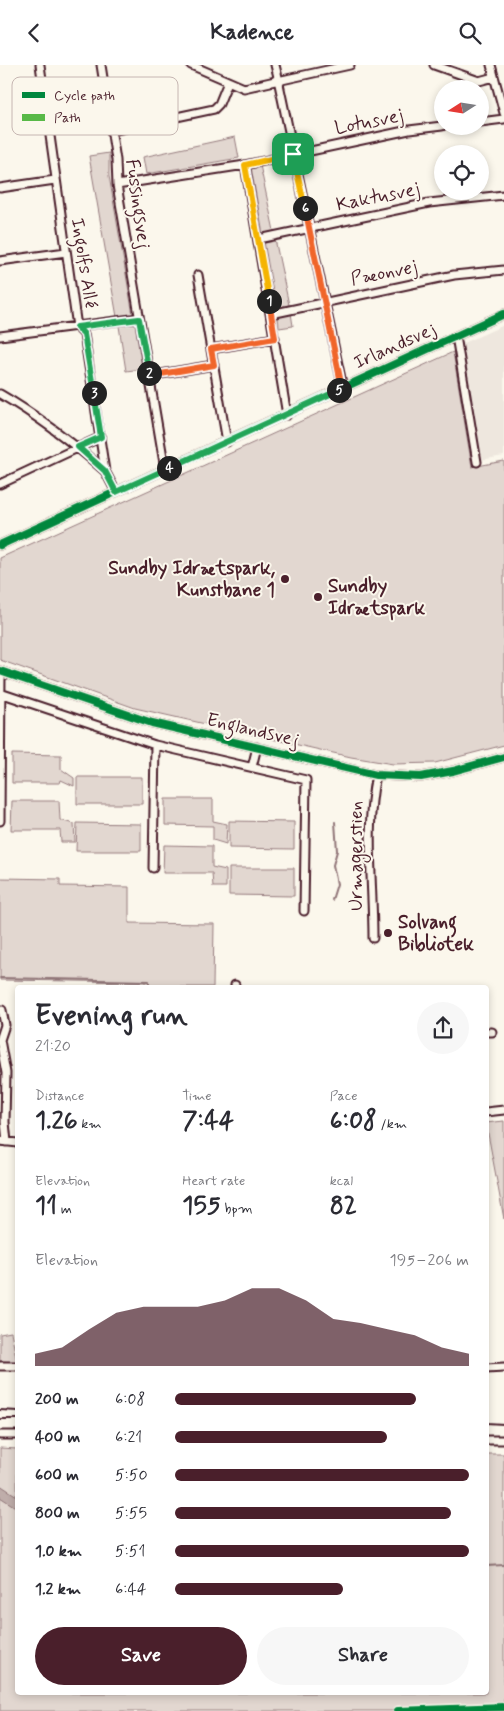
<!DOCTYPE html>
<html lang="en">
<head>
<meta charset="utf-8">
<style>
  :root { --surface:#fff; --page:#f7f7f7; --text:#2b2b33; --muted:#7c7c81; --accent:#4a1f2b }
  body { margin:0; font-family:Mynerve,sans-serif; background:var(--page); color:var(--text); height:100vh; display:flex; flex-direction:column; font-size:19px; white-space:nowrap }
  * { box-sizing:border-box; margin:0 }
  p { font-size:16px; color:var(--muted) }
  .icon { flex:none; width:28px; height:28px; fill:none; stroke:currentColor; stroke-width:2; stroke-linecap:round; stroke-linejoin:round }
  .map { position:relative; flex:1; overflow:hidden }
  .drawer { position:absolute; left:15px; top:920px; width:474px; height:710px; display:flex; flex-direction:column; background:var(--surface); border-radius:5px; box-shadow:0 2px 8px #0003 }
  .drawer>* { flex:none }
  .needle { width:32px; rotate:258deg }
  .buttons { position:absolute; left:434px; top:15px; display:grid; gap:10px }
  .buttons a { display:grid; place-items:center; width:55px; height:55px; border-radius:50%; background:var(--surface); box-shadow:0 2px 8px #0003; font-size:25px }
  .pin { position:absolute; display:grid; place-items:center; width:42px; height:42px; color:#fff; margin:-21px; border-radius:10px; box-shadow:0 2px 8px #0006 }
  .km { position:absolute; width:25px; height:25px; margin:-12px; border-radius:50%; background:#222; color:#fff; font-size:14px; line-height:25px; text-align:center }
  .round { display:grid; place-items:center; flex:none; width:52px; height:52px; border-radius:26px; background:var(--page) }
  .head { display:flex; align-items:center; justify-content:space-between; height:85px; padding:0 20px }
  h1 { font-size:28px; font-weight:700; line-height:38px }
  .metrics { display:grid; grid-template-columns:repeat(3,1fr); gap:8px; height:85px; padding:5px 20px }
  .metrics div { display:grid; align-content:center }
  .metrics b { font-size:25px; font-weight:700 }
  .metrics small { font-size:14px; font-weight:400 }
  .metrics p { font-size:14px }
  .chart { height:140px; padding:10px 20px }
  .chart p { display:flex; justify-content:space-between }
  .chart svg { width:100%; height:90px; margin-top:5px; fill:var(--accent); opacity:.7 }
  .primary-button { display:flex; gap:10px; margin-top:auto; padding:10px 20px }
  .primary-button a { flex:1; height:58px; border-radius:30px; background:var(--accent); color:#fff; font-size:20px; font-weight:700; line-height:58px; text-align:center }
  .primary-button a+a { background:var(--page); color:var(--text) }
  ul { padding:0 20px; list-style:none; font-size:16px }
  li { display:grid; grid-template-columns:80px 60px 1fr; align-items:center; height:38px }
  li i { height:12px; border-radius:6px; background:var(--accent) }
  header { display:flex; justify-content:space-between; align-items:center; height:65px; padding:0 20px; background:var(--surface); font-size:22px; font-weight:700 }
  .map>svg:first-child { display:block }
  .built { fill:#eee7de }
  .green { fill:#e2d7d0; stroke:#967b7e }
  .water { fill:#bfadaa; stroke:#907477 }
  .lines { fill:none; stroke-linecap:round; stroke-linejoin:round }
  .stream { stroke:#907477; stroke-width:2 }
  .minor-casing { stroke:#4a1f2b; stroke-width:11 }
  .minor { stroke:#fbf7ec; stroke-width:7 }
  .rail { stroke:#4a1f2b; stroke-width:2 }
  .quiet { stroke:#58b947; stroke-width:6; stroke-dasharray:12 6; stroke-linecap:butt }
  .cycleway-casing { stroke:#fbf7ec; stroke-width:11 }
  .cycleway { stroke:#00873e; stroke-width:8 }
  .split-1-casing { stroke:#fff; stroke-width:10 }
  .split-2-casing { stroke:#fff; stroke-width:10 }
  .split-3-casing { stroke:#fff; stroke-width:10 }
  .split-4-casing { stroke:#fff; stroke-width:10 }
  .split-5-casing { stroke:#fff; stroke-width:10 }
  .split-6-casing { stroke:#fff; stroke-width:10 }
  .split-7-casing { stroke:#fff; stroke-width:10 }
  .split-1 { stroke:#f5b400; stroke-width:6 }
  .split-2 { stroke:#f0652b; stroke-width:6 }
  .split-3 { stroke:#22a559; stroke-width:6 }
  .split-4 { stroke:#22a559; stroke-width:6 }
  .split-5 { stroke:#22a559; stroke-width:6 }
  .split-6 { stroke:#f0652b; stroke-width:6 }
  .split-7 { stroke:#f5b400; stroke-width:6 }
  .poi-dot { fill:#4a1f2b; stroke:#fbf7ec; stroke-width:2 }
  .labels { text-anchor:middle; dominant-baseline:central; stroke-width:4; stroke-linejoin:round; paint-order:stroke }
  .street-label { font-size:19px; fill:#4a1f2b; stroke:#fbf7ec }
  .poi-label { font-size:19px; font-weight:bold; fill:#4a1f2b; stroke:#fbf7ec; text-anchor:start }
  .key { fill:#fbf7ec; stroke:#c6b6b2; stroke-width:1 }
  .key-label { font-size:14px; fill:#4a1f2b }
</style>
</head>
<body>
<header><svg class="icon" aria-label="back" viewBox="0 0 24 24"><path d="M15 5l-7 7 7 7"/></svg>Kadence<svg class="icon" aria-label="search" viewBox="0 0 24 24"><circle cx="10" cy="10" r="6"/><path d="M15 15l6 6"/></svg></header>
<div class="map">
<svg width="504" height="1646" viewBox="0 0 504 1646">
  <rect width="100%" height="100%" fill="#fbf7ec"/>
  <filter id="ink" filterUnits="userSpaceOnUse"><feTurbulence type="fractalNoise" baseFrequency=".02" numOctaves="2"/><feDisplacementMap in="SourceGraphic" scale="10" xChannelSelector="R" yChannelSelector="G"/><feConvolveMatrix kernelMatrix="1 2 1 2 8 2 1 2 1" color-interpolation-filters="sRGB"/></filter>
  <g filter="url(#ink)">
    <!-- built -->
    <path class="built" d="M504,260v131l-24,4 -18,-116z"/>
    <!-- green -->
    <path class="green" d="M235,72l4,21 -93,16 -3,-17z
      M109,88v23l24,139 -16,2 -28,-161z
      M260,100l14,66 -11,3 -12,-67z
      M275,174l14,66 -13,3 -12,-67z
      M291,248l2,13 -14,2 -1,-13z
      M135,258l7,46 -16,2 -7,-45z
      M453,287l19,115 32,-6v284l-69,18 -42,1 -42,-7 -216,-49 -135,-48v-102z
      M12,689l49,1v14l13,9v8l-13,-6 -1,3h-48z
      M77,712h65v27h-65z
      M165,734h48v22l14,3 -1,20 -13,-4v-14l-48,-1z
      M12,736h47l1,19 14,4 1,18h-14l-1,-12h-49z
      M229,756l65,1v27l-65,-1z
      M77,758l64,1v27h-65z
      M164,780l48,1v21l14,3v17h-13l-1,-14h-49z
      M229,803h65v28l-65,-1z
      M0,813l60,1v7l69,1v36l85,1 -1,63h-67v-5l-146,-2z
      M504,1056v98l-18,-96z
      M11,1267l6,30 -17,-1v-27z
      M0,1383l17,1 1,244h468v-239h18v257h-504z"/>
    <!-- water -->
    <path class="water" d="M0,1420l17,11v12l-17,-11z"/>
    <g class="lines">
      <!-- stream -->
      <path class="stream" d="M332,835l5,-16 -4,-19 4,-14 -2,-29
        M0,913l149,3v6
        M486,1501l18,-1"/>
      <!-- minor casing -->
      <g class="minor-casing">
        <path id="minor" d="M40,0l37,262 7,7 21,137 11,21
          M101,0l15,95 1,25 48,284
          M191,0l53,23 31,-7 3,-4 -3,-12
          M434,0l45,16 15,-4
          M491,0l13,48
          M480,57l24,-3
          M111,66l103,-22 5,-5 9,-22
          M245,100l164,-35 33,-4
          M117,120l128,-20 42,250
          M0,123l55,-8
          M259,174l170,-36 75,-8
          M0,196l66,-9
          M198,210l29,167
          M271,249l183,-39 50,-5
          M0,271l139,-18
          M456,271l21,126
          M211,284l64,-11
          M149,311l65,-11
          M343,323l-64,-304 3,-4 68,-15
          M0,329c38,22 72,48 105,77
          M0,419l101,-47
          M0,480l504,-231
          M0,606l152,52 224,52 45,2 32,-6 51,-14
          M0,628l155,52 151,35 -2,131
          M252,702l5,-20
          M0,756l1,-149
          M153,803l2,-123
          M373,873c0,-53 -8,-112 3,-163
          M235,920v2
          M2,945l3,15 -5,15 6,33 -1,49 2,20
          M486,967h6
          M486,1047l18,-2
          M0,1076l18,2
          M0,1301h18
          M486,1303l18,-1
          M0,1370h18
          M486,1375h18"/>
      </g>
      <!-- minor -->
      <use href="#minor" class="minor"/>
      <!-- rail -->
      <path class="rail" d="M0,1345l18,1
        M0,1354h18
        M486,1358l18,1"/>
      <!-- quiet -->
      <path class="quiet" d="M211,284l64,-11
        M149,311l65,-11"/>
      <!-- cycleway casing -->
      <g class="cycleway-casing">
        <path id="cycleway" d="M0,480l504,-231
          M0,606l152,52 224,52 45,2 32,-6 51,-14
          M398,1646l106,-4"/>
      </g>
      <!-- cycleway -->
      <use href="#cycleway" class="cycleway"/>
    </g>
  </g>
  <g class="lines" filter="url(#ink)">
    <!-- split-1 casing -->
    <g class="split-1-casing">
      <path id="split-1" d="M269,236l-24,-136 48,-11"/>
    </g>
    <!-- split-2 casing -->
    <g class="split-2-casing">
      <path id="split-2" d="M149,308v3l65,-11 -3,-16 64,-11 -6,-37"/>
    </g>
    <!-- split-3 casing -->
    <g class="split-3-casing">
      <path id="split-3" d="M94,328l-10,-59 -7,-7 62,-8 10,54"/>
    </g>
    <!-- split-4 casing -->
    <g class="split-4-casing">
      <path id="split-4" d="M94,328l7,44 -23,10 27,24 11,21 53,-24"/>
    </g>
    <!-- split-5 casing -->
    <g class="split-5-casing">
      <path id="split-5" d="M169,403l170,-78"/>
    </g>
    <!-- split-6 casing -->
    <g class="split-6-casing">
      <path id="split-6" d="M305,143l37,180 -3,2"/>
    </g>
    <!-- split-7 casing -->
    <g class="split-7-casing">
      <path id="split-7" d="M293,89l12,54"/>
    </g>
    <!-- split-1 -->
    <use href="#split-1" class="split-1"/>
    <!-- split-2 -->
    <use href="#split-2" class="split-2"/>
    <!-- split-3 -->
    <use href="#split-3" class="split-3"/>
    <!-- split-4 -->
    <use href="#split-4" class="split-4"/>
    <!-- split-5 -->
    <use href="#split-5" class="split-5"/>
    <!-- split-6 -->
    <use href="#split-6" class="split-6"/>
    <!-- split-7 -->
    <use href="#split-7" class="split-7"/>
  </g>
  <!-- markers -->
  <g class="poi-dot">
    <circle cx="285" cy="514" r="5"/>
    <circle cx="318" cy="532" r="5"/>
    <circle cx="388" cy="868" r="5"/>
  </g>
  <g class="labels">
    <!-- street labels -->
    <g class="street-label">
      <text transform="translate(369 57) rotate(-11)">Lotusvej</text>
      <text transform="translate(378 132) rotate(-11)">Kaktusvej</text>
      <text transform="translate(138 139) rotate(82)">Fussingsvej</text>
      <text transform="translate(84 198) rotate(81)">Ingolfs Allé</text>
      <text transform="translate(384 208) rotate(-11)">Pæonvej</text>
      <text transform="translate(395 281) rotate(-24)">Irlandsvej</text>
      <text transform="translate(253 665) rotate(13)">Englandsvej</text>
      <text transform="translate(356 791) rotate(-90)">Urmagerstien</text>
    </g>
    <!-- poi labels -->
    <g class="poi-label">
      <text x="275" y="503" text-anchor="end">Sundby Idrætspark,<tspan x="275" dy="22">Kunstbane 1</tspan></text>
      <text x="328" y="521">Sundby<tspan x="328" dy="22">Idrætspark</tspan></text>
      <text x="398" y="857">Solvang<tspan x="398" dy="22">Bibliotek</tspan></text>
    </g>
  </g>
  <!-- legend -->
  <rect x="12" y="12" width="166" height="58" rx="8" class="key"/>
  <rect x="22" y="27" width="23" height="6" fill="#00873e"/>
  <rect x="22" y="49" width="23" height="7" fill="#58b947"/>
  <g class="key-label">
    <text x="54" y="35">Cycle path</text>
    <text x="54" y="57">Path</text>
  </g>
</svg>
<div class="buttons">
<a><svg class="needle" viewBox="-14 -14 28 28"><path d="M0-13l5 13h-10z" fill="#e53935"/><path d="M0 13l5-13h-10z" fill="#7c7c81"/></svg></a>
<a><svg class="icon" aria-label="locate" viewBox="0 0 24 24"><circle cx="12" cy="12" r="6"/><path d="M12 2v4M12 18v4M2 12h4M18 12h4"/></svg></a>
</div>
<div class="pin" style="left:293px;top:89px;background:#1e9e55"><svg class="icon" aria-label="arrive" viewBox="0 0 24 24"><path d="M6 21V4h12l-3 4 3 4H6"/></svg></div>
<b class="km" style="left:269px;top:236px">1</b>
<b class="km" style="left:149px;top:308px">2</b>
<b class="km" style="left:94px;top:328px">3</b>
<b class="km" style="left:169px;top:403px">4</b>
<b class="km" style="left:339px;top:325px">5</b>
<b class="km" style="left:305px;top:143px">6</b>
<section class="drawer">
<div class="head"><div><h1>Evening run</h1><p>21:20</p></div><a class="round"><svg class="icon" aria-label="share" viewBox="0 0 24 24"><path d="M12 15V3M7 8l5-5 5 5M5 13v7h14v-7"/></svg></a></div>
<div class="metrics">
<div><p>Distance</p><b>1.26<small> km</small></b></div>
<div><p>Time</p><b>7:44</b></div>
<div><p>Pace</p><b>6:08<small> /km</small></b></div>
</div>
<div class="metrics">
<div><p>Elevation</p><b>11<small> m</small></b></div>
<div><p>Heart rate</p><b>155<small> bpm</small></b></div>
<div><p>kcal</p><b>82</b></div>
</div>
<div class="chart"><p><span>Elevation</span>195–206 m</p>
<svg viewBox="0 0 160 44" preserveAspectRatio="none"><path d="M0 44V38L10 35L20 26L30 18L40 15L50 15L60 15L70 12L80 6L90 6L100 12L110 21L120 23L130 26L140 29L150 35L160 38V44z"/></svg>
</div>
<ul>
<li><b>200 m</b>6:08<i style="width:82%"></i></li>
<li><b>400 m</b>6:21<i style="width:72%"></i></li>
<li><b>600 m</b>5:50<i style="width:100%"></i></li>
<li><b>800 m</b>5:55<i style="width:94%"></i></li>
<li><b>1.0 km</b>5:51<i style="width:100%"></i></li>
<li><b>1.2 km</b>6:44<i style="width:57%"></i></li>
</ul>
<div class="primary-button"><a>Save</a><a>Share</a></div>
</section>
</div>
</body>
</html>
